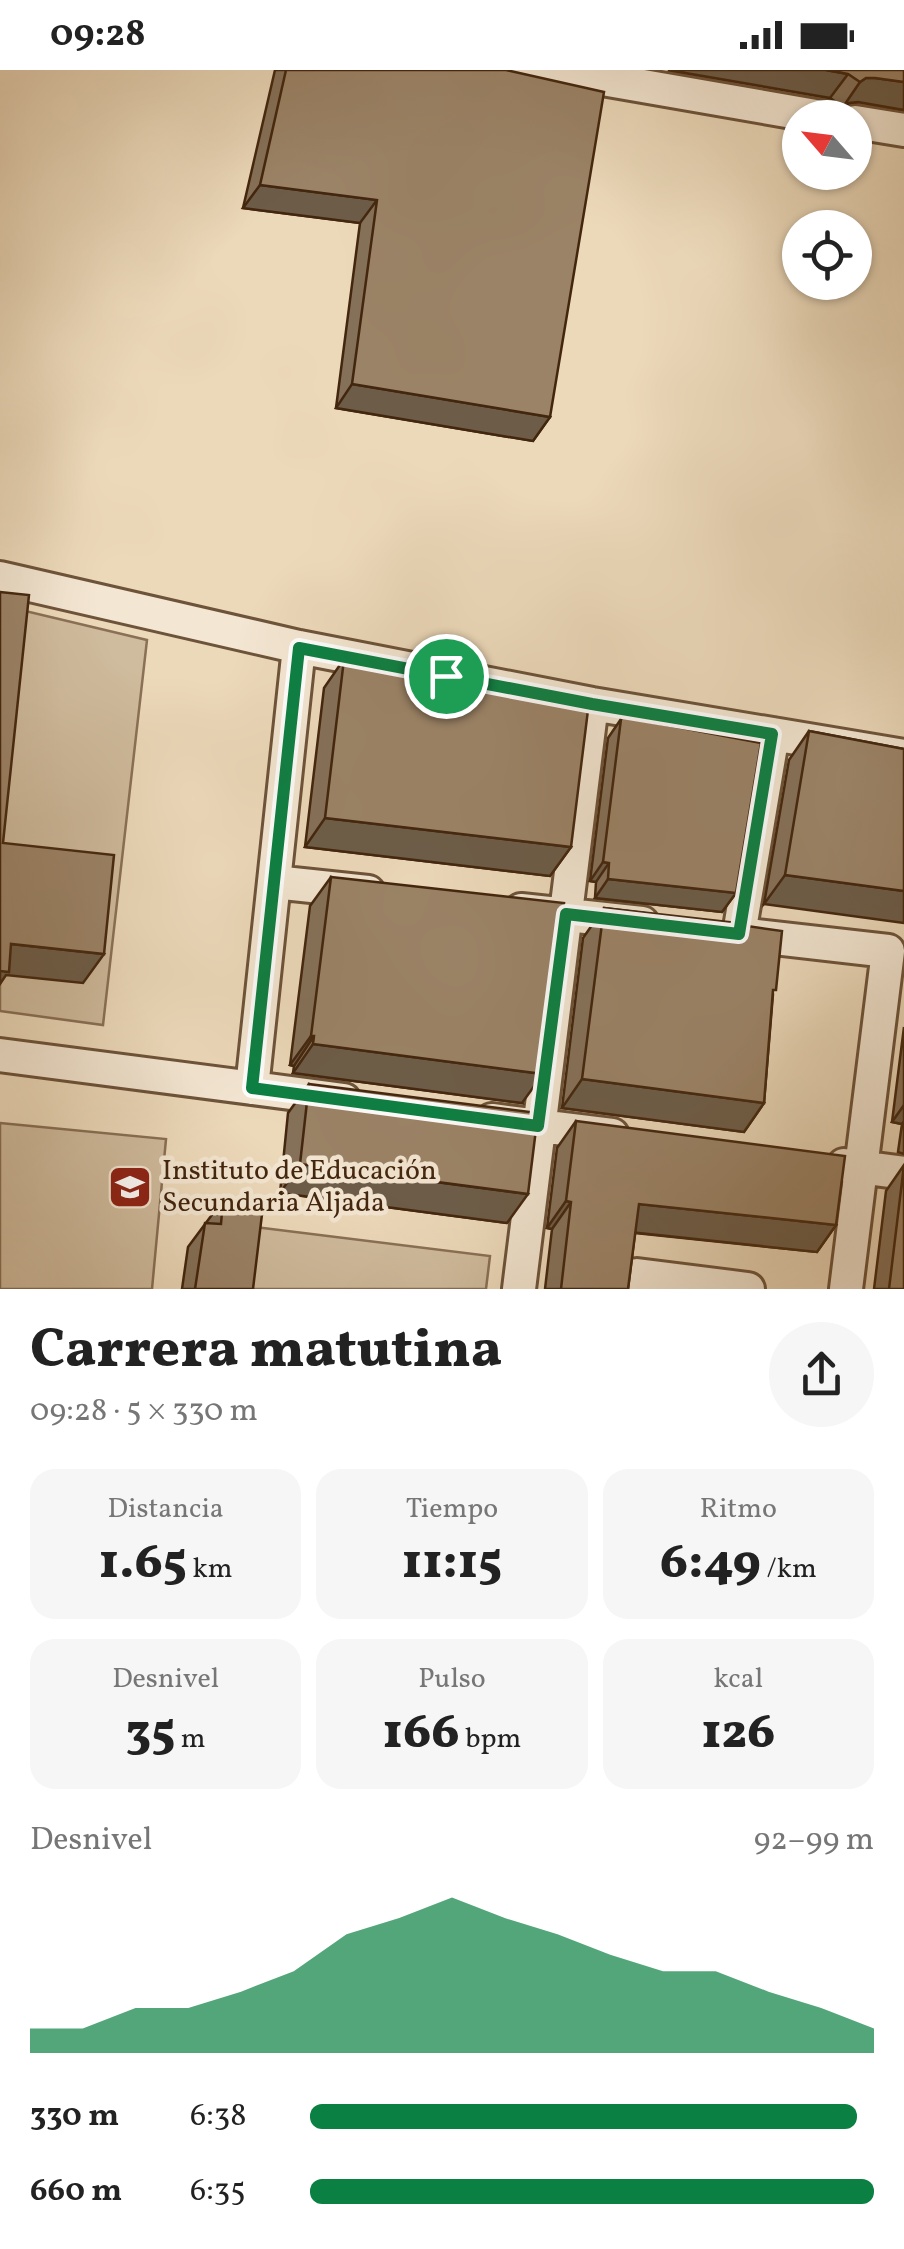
<!DOCTYPE html>
<html lang="es">
<head>
<meta charset="utf-8">
<style>
  :root { --surface:#fff; --page:#f6f6f6; --text:#222; --muted:#767676; --accent:#0b8043 }
  body { margin:0; font-family:Vollkorn,serif; background:var(--page); color:var(--text); height:100vh; display:flex; flex-direction:column; font-size:38px; white-space:nowrap }
  * { box-sizing:border-box; margin:0 }
  p { font-size:32px; color:var(--muted) }
  .icon { flex:none; width:55px; height:55px; fill:none; stroke:currentColor; stroke-width:2; stroke-linecap:round; stroke-linejoin:round }
  .map { position:relative; height:1219px; overflow:hidden }
  .side { display:flex; flex-direction:column; background:var(--surface); flex:1 }
  .side>* { flex:none }
  .needle { width:65px; rotate:298deg }
  .controls { position:absolute; left:782px; top:30px; display:grid; gap:20px }
  .controls a { display:grid; place-items:center; width:90px; height:90px; border-radius:50%; background:var(--surface); box-shadow:0 2px 8px #0004; font-size:50px }
  .pin { position:absolute; display:grid; place-items:center; width:85px; height:85px; color:#fff; margin:-42px; border:5px solid #fff; border-radius:50%; box-shadow:0 2px 10px #0007 }
  .round { display:grid; place-items:center; flex:none; width:105px; height:105px; border-radius:52px; background:var(--page) }
  .head { display:flex; align-items:center; justify-content:space-between; height:170px; padding:0 30px }
  h1 { font-size:55px; font-weight:800; line-height:75px }
  .figures { display:grid; grid-template-columns:repeat(3,1fr); gap:15px; height:170px; padding:10px 30px }
  .figures div { display:grid; align-content:center; border-radius:25px; background:var(--page); text-align:center }
  .figures b { font-size:50px; font-weight:800 }
  .figures small { font-size:28px; font-weight:400 }
  .figures p { font-size:28px }
  .chart { height:280px; padding:20px 30px }
  .chart p { display:flex; justify-content:space-between }
  .chart svg { width:100%; height:180px; margin-top:10px; fill:var(--accent); opacity:.7 }
  ul { padding:0 30px; list-style:none; font-size:32px }
  li { display:grid; grid-template-columns:160px 120px 1fr; align-items:center; height:75px }
  li i { height:25px; border-radius:12px; background:var(--accent) }
  .status { display:flex; justify-content:space-between; align-items:center; height:70px; padding:0 50px; background:var(--surface); direction:ltr }
  .status svg { height:28px; fill:currentColor }
  .map>svg:first-child { display:block }
  .garden { fill:#cfbb9d; stroke:#897056; stroke-width:2.5 }
  .lines { fill:none; stroke-linecap:round; stroke-linejoin:round }
  .street-casing { stroke:#6d5339; stroke-width:38 }
  .street { stroke:#f3e6d2; stroke-width:32 }
  .wall { fill:#857159; stroke:#43260e; stroke-width:2.5 }
  .shaded-wall { fill:#6c5c48; stroke:#43260e; stroke-width:2.5 }
  .building { fill:#9b8367; stroke:#43260e; stroke-width:2.5 }
  .route-casing { stroke:#fff; stroke-width:20 }
  .route { stroke:#0b8043; stroke-width:12 }
  .labels { text-anchor:middle; dominant-baseline:central; stroke-width:9; stroke-linejoin:round; paint-order:stroke }
  .poi-label { font-size:28px; fill:#43260e; stroke:#f3e6d2; text-anchor:start }
</style>
</head>
<body>
<div class="status"><b>09:28</b><svg viewBox="0 0 49 12"><path d="M0 12V9h3v3zM5 12V6h3v6zM10 12V3h3v9zM15 12V0h3v12zM26 1h20v11H26zM47 4h2v5h-2z"/></svg></div>
<div class="map">
<svg width="904" height="1219" viewBox="0 0 904 1219">
  <rect width="100%" height="100%" fill="#ecd9ba"/>
  <filter id="stains"><feTurbulence type="fractalNoise" baseFrequency=".002" numOctaves="4"/><feColorMatrix values="0 0 0 0 .2 0 0 0 0 .09 0 0 0 0 .02 0 0 0 .5 -.17"/></filter>
  <radialGradient id="worn" r=".72"><stop offset=".6" stop-color="#630" stop-opacity="0"/><stop offset="1" stop-color="#630" stop-opacity=".3"/></radialGradient>
  <!-- garden -->
  <path class="garden" d="M0,535l147,35 -44,385 -103,-14z
    M0,1053l166,16 -14,150h-152z
    M255,1157l235,29 -4,33h-238z"/>
  <g class="lines">
    <!-- street casing -->
    <g class="street-casing">
      <path id="street" d="M505,0l86,7 236,41
        M855,52l49,8
        M0,508l299,69 293,57 312,52
        M274,812l94,10
        M521,840l121,13
        M739,864l34,-200
        M740,864l148,17 -42,338
        M0,985l344,45
        M252,1018l47,-441
        M492,1050l120,15
        M844,1095l60,8
        M519,1219l73,-585
        M635,1219l2,-14 111,14"/>
    </g>
    <!-- street -->
    <use href="#street" class="street"/>
  </g>
  <!-- wall -->
  <path class="wall" d="M275,0h231l44,347 -17,24 -197,-33 24,-185 -117,-15z
    M668,0h236v40l-46,-8 -9,1 -6,4 -13,-9z
    M344,589l227,188 -21,29 -245,-29 19,-159z
    M621,649l115,174 -14,19 -127,-14 1,-16 -6,-1 18,-143z
    M809,661l95,18 -140,155 25,-144z
    M331,807l191,226 -229,-30 1,-7 -4,-1 20,-159z
    M604,838l143,18 26,68 -9,109 -20,29 -182,-24 21,-170z
    M904,957v127l-6,-2 4,-28 -10,-2z
    M309,1014l198,139 -227,-30 8,-80z
    M576,1051l260,104 -19,27 -182,-19 -7,56h-83l7,-60 -5,-1 10,-80z
    M904,1095v124h-30l12,-98z
    M223,1130l30,89h-71l6,-42z"/>
  <!-- shaded-wall -->
  <path class="shaded-wall" d="M668,0h158l22,4 -18,24z
    M866,8h9l29,4v28l-46,-8 -9,1 -6,4 17,-25z
    M260,115l117,15 -17,23 -117,-15z
    M352,314l198,33 -17,24 -197,-33z
    M325,748l246,29 -21,29 -245,-29z
    M603,792l6,1 -13,19 -6,-1z
    M785,805l119,16v32l-140,-19z
    M608,809l128,14 -14,19 -127,-14z
    M11,874l93,10 -21,29 -77,-8 -6,9v-23z
    M311,966h3l-20,30 -4,-1z
    M313,974l230,30 -21,29 -229,-30z
    M582,1009l182,24 -20,29 -182,-24z
    M904,1035v16l-2,3 -10,-2z
    M300,1094l228,30 -21,29 -227,-30z
    M566,1131l5,1 -19,27 -5,-1z
    M639,1134l197,21 -19,27 -197,-21z"/>
  <!-- building -->
  <path class="building" d="M286,0h220l98,22 -54,325 -198,-33 25,-184 -117,-15z
    M826,0h78v12l-29,-4h-9l-6,4 -12,-8z
    M0,522l29,3 -26,248 111,12 -10,99 -93,-10 -2,28 -9,-1z
    M344,589l245,43 -18,145 -246,-29z
    M624,647l137,26 -25,150 -128,-14 1,-16 -6,-1 18,-143z
    M809,661l95,18v142l-119,-16z
    M331,807l233,26 -21,171 -230,-30 1,-8h-3z
    M604,838l143,16v2l35,5 -6,59h-3l-9,113 -182,-24z
    M309,1014l229,29 -10,81 -228,-30z
    M576,1051l269,35 -9,69 -197,-21 -11,85h-67l10,-87 -5,-1z
    M904,1095v124h-15z
    M223,1130l40,6 -10,83h-58l10,-66 16,1z"/>
  <g class="lines">
    <!-- route casing -->
    <g class="route-casing">
      <path id="route" d="M299,578l293,56 180,30 -33,200 -173,-20 -28,212 -286,-38z"/>
    </g>
    <!-- route -->
    <use href="#route" class="route"/>
  </g>
  <!-- icons -->
  <defs>
    <g id="school-square" transform="scale(2.25)"><rect x="-9" y="-9" width="18" height="18" rx="4" fill="#8f2418" stroke="#f3e6d2"/><path d="M0-5L7-2L0 1L-7-2ZM-4 1L0 2.5L4 1V4Q0 6-4 4Z" fill="#fff"/></g>
  </defs>
  <g fill-rule="evenodd">
    <use href="#school-square" x="130" y="1117"/>
  </g>
  <g class="labels">
    <!-- poi labels -->
    <g class="poi-label">
      <text x="162" y="1101">Instituto de Educación<tspan x="162" dy="32">Secundaria Aljada</tspan></text>
    </g>
  </g>
  <rect width="100%" height="100%" filter="url(#stains)"/>
  <rect width="100%" height="100%" fill="url(#worn)"/>
</svg>
<div class="controls">
<a><svg class="needle" viewBox="-14 -14 28 28"><path d="M0-13l5 13h-10z" fill="#e53935"/><path d="M0 13l5-13h-10z" fill="#767676"/></svg></a>
<a><svg class="icon" aria-label="locate" viewBox="0 0 24 24"><circle cx="12" cy="12" r="6"/><path d="M12 2v4M12 18v4M2 12h4M18 12h4"/></svg></a>
</div>
<div class="pin" style="left:446px;top:606px;background:#1e9e55"><svg class="icon" aria-label="arrive" viewBox="0 0 24 24"><path d="M6 21V4h12l-3 4 3 4H6"/></svg></div>
</div>
<section class="side">
<div class="head"><div><h1>Carrera matutina</h1><p>09:28 · 5 × 330 m</p></div><a class="round"><svg class="icon" aria-label="share" viewBox="0 0 24 24"><path d="M12 15V3M7 8l5-5 5 5M5 13v7h14v-7"/></svg></a></div>
<div class="figures">
<div><p>Distancia</p><b>1.65<small> km</small></b></div>
<div><p>Tiempo</p><b>11:15</b></div>
<div><p>Ritmo</p><b>6:49<small> /km</small></b></div>
</div>
<div class="figures">
<div><p>Desnivel</p><b>35<small> m</small></b></div>
<div><p>Pulso</p><b>166<small> bpm</small></b></div>
<div><p>kcal</p><b>126</b></div>
</div>
<div class="chart"><p><span>Desnivel</span>92–99 m</p>
<svg viewBox="0 0 160 44" preserveAspectRatio="none"><path d="M0 44V38L10 38L20 33L30 33L40 29L50 24L60 15L70 11L80 6L90 11L100 15L110 20L120 24L130 24L140 29L150 33L160 38V44z"/></svg>
</div>
<ul>
<li><b>330 m</b>6:38<i style="width:97%"></i></li>
<li><b>660 m</b>6:35<i style="width:100%"></i></li>
</ul>
</section>
</body>
</html>
